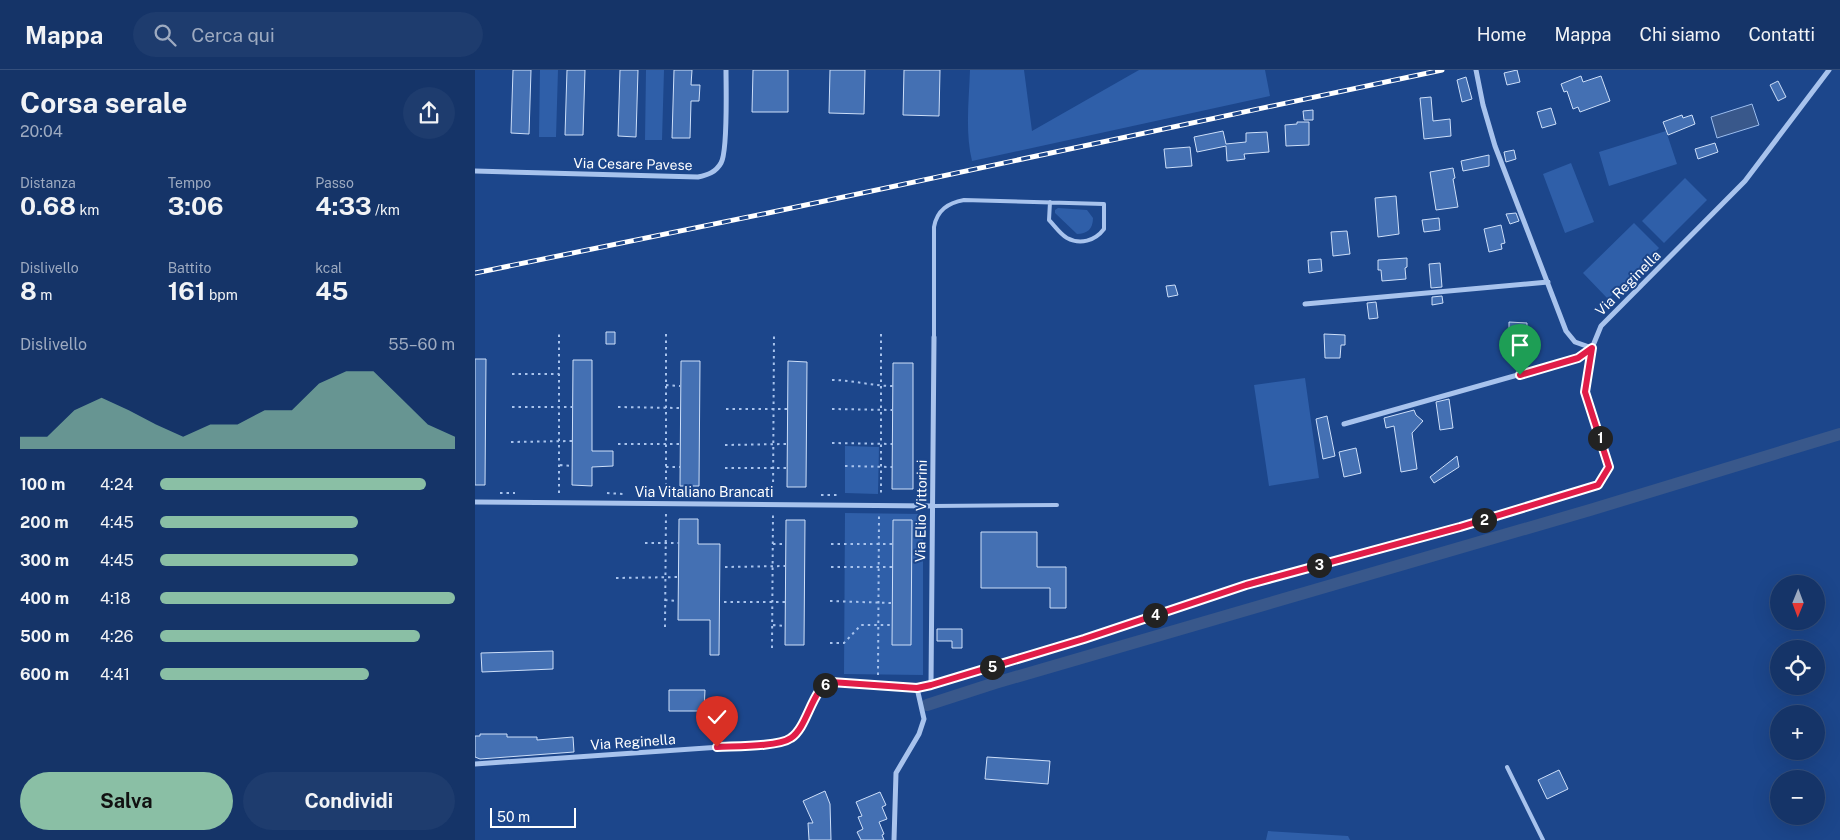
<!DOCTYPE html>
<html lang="it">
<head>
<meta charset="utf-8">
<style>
  :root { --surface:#153468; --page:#1e3c6e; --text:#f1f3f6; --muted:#9daac0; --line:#344f7c; --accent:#8abfa5 }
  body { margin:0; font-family:"Public Sans",sans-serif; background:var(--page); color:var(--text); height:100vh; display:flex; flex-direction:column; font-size:19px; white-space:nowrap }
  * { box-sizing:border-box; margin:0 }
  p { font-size:16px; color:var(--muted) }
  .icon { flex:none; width:28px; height:28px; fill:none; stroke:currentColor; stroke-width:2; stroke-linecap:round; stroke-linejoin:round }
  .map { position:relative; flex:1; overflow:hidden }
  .details { display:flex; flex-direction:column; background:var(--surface); width:475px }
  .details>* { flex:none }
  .needle { width:32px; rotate:181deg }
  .controls { position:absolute; left:1295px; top:505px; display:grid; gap:10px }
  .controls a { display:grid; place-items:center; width:55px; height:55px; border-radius:50%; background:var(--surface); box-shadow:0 5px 20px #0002,0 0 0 1px var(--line); font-size:25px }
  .scale { position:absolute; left:15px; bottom:12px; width:86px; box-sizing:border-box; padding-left:5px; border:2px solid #fff; border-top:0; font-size:14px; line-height:18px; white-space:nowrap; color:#fff; -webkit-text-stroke:4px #1c468b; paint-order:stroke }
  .pin { position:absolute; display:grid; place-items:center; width:42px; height:42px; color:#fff; margin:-51px -21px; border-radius:50% 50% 50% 0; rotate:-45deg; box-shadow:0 0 5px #0007 }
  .pin .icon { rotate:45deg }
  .km { position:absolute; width:25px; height:25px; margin:-12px; border-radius:50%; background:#222; color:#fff; font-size:14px; line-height:25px; text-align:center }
  .round { display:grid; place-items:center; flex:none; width:52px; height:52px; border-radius:26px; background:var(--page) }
  .head { display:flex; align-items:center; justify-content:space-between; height:85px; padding:0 20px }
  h1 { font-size:28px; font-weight:700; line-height:38px }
  .figures { display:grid; grid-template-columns:repeat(3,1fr); gap:8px; height:85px; padding:5px 20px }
  .figures div { display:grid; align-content:center }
  .figures b { font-size:25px; font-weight:700 }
  .figures small { font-size:14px; font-weight:400 }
  .figures p { font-size:14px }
  .chart { height:140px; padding:10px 20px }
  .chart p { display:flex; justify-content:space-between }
  .chart svg { width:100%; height:90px; margin-top:5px; fill:var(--accent); opacity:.7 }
  .cta { display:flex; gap:10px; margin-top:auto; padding:10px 20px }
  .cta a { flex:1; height:58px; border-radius:30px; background:var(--accent); color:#111; font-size:20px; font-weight:700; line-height:58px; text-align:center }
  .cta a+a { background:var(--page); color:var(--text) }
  ul { padding:0 20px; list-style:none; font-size:16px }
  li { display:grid; grid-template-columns:80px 60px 1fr; align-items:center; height:38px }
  li i { height:12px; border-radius:6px; background:var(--accent) }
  header { display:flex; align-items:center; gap:30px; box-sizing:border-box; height:70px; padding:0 25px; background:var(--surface); border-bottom:1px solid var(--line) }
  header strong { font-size:24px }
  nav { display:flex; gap:28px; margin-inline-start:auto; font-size:18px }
  .search { width:350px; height:45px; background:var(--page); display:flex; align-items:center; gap:12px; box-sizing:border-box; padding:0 18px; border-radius:28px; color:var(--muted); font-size:19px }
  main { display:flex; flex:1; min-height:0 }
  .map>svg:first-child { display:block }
  .green { fill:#2f5fa9 }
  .water { fill:#39588b; stroke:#9bbdef }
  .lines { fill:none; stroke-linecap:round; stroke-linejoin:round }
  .canal { stroke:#39588b; stroke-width:12 }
  .building { fill:#4470b3; stroke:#cddff9 }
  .path { stroke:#a8c3ed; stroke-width:2; stroke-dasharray:2.5 4; stroke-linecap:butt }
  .lane { stroke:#a8c3ed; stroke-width:4 }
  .street { stroke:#a8c3ed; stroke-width:5 }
  .rail-casing { stroke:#fff; stroke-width:5 }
  .rail { stroke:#1c468b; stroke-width:3; stroke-dasharray:9; stroke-linecap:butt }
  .route-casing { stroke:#fff; stroke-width:10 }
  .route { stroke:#e11d48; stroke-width:6 }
  .labels { text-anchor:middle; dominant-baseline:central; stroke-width:4; stroke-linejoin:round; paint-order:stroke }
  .street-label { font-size:14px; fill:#fff; stroke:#1c468b }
</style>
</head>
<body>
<header>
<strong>Mappa</strong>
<div class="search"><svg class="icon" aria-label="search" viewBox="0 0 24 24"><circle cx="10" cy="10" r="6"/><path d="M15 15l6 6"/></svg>Cerca qui</div>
<nav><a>Home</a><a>Mappa</a><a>Chi siamo</a><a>Contatti</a></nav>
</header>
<main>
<section class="details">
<div class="head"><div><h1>Corsa serale</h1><p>20:04</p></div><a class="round"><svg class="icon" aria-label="share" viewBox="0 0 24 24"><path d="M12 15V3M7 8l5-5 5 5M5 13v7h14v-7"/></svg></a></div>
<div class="figures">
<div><p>Distanza</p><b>0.68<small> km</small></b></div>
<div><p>Tempo</p><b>3:06</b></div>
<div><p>Passo</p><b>4:33<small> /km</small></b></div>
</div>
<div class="figures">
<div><p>Dislivello</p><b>8<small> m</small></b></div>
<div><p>Battito</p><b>161<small> bpm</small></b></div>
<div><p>kcal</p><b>45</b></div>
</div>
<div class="chart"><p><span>Dislivello</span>55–60 m</p>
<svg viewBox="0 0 160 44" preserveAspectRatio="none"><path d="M0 44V38L10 38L20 25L30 19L40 25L50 32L60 38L70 32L80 32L90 25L100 25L110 12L120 6L130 6L140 19L150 32L160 38V44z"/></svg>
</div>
<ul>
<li><b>100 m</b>4:24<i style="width:90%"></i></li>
<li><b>200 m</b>4:45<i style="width:67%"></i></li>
<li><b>300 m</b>4:45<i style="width:67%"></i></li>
<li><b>400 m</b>4:18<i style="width:100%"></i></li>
<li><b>500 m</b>4:26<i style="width:88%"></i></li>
<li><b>600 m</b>4:41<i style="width:71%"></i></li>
</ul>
<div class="cta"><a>Salva</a><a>Condividi</a></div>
</section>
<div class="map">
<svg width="1365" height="770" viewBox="0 0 1365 770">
  <rect width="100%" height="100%" fill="#1c468b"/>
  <!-- green -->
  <path class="green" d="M65,0h18l-2,67h-17z
    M171,0h18l-2,70h-17z
    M495,0h54l8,61 107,-61h126l5,26 -298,65c-7,-29 -3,-61 -2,-91z
    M1191,61l11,33 -68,22 -10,-34z
    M1096,93l23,59 -29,11 -22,-59z
    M1210,108l22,22 -43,43 -22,-22z
    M583,138l29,2 6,8c0,11 -6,16 -16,16l-22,-21v-3z
    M1159,153l25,25 -51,51 -25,-26z
    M830,308l14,100 -50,8 -15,-101z
    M370,376l34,1 -1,47 -33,-1z
    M370,443l78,1v161l-79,-1z
    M793,761l80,5 2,4h-84z"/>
  <!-- water -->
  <path class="water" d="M1277,34l7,21 -42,13 -6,-21z"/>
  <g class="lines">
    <!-- canal -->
    <path class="canal" d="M452,635l68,-22 595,-173 250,-76"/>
  </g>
  <!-- building -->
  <path class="building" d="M38,0h18l-2,64 -18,-1z
    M92,0h18l-2,65h-18z
    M145,0h18l-2,67 -18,-1z
    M199,0h18l-1,15h9l-1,16h-8l-1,37h-18z
    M278,0h35v42h-36z
    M355,0h35l-1,44 -35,-1z
    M429,0h36l-1,46 -36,-1z
    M1042,0l3,12 -13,3 -3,-12z
    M1106,6l2,6 18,-6 9,25 -30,11 -2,-5 -5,2 -6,-18 -3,1 -3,-8z
    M991,7l6,22 -10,3 -5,-22z
    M1303,11l8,16 -8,4 -8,-16z
    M956,27l2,24 17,-2 1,17 -27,3 -4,-41z
    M1076,38l5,16 -14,4 -5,-16z
    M838,40v10h-9l-1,-9z
    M1207,45l1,3 9,-3 3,9 -27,11 -5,-13z
    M822,52h12v23l-23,1 -1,-21 12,-1z
    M748,61l3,13 20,-2v-9l21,-1 2,20 -25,2 1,5 -18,2 -1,-15 -29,6 -3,-15z
    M1240,73l3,9 -20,7 -3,-10z
    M715,77l2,19 -26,2 -2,-19z
    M1039,80l2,9 -10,3 -2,-10z
    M1014,85v11l-26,5 -2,-10z
    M978,98l2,10 -2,1 5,28 -22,3 -6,-38z
    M921,126l3,38 -21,3 -3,-39z
    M1041,143l3,8 -9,3 -4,-10z
    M964,148l1,12 -16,2 -2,-12z
    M1026,155l4,18 -4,1 1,5 -13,3 -5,-23z
    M872,161l3,23 -17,2 -2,-24z
    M932,188v9l-2,1 1,11 -24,2 -1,-11h-3v-10z
    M846,189l1,12 -13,2 -1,-13z
    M965,193l2,24 -11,1 -2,-24z
    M700,215l3,10 -10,2 -2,-11z
    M967,226l1,7 -11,2v-8z
    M901,232l2,16 -9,1 -2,-16z
    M1034,252l18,1v10l-18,-1z
    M131,262h9v12h-9z
    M849,264l21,1v10h-4l-1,13h-15z
    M0,289h11l-1,126h-10z
    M98,290h19v91h21v15l-21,1v19l-20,-1z
    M206,291h19l-1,125h-19z
    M313,291l19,1 -1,125h-19z
    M418,293h20v126h-21z
    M974,329l4,29 -13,2 -4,-28z
    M939,340l2,5 7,6 -11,12 5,36 -16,3 -7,-46 -8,2 -2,-10z
    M852,346l8,40 -12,3 -7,-40z
    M881,378l5,25 -17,4 -5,-25z
    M982,386l2,11 -25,16 -4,-6z
    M204,449h19v25h22l-1,111h-9v-35h-32z
    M311,450h19l-1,125h-19z
    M418,450h19l-1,125h-19z
    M506,462h56v35h29v41h-16v-20h-69z
    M462,559h25v19h-10v-7h-15z
    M78,581v18l-71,3 -1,-19z
    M194,620h36l-1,21h-35z
    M5,664h27v3h30v3l36,-3 1,15 -94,7 -5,-2v-21h5z
    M512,687l63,4 -2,23 -63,-5z
    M1084,700l9,19 -21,10 -9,-19z
    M350,721l5,13 1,36h-22l-1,-17h5l-10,-22z
    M405,722l6,13 -4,2 5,12 -8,3 5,12 -2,1 2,5h-23l-4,-8 6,-3 -5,-12 4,-1 -6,-14z"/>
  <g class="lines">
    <!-- path -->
    <path class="path" d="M191,264v160
      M406,264v162
      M37,304h47
      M357,310c21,0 40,6 61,6
      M191,315l14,1
      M37,337h61
      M143,337l62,1
      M251,339h61
      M357,339l61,1
      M36,372l62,-1
      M357,373l60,1
      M143,374h62
      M250,375l62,-1
      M85,395l13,1
      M370,396l47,1
      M191,397h14
      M250,398h62
      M25,423h15
      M84,423v-159
      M132,423l16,1
      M239,424h16
      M298,425l1,-161
      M346,425h16
      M170,473h34
      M298,474h13
      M356,474h62
      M250,497l61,-1
      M356,497h62
      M141,508l63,-1
      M190,530l13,1
      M355,531l62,2
      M249,532h61
      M298,555l12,1
      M190,557l1,-115
      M355,573h14l17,-18h31
      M297,578l1,-135
      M403,605l1,-161"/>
    <!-- lane -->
    <path class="lane" d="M459,267v-110c3,-17 14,-24 30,-27l140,4v25c-9,12 -24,16 -37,9 -7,-4 -13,-13 -18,-18l1,-18
      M458,436l124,-1
      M1032,697l36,73"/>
    <!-- street -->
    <path class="street" d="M1001,0l7,35 12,41 71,185 9,11 17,6
      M0,101l223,6c10,-2 18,-5 23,-14 7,-12 5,-75 5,-93
      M830,234l243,-22
      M869,354l234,-66 14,-10
      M0,432l458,4
      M456,615l3,-348
      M0,694l303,-21c8,-2 15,-5 21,-11 10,-13 16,-45 32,-50l86,6 14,-3 153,-46 162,-54 214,-58 138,-42 11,-18 -24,-74 7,-45 9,-22 144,-145 84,-111
      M419,770l2,-67 23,-39 5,-15 -7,-31"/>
    <!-- rail casing -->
    <g class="rail-casing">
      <path id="rail" d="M0,203l293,-60 674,-143"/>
    </g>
    <!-- rail -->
    <use href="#rail" class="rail"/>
  </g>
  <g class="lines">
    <!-- route casing -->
    <g class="route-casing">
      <path id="route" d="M242,677c18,-1 61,0 74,-9 17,-11 21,-51 40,-56l86,6 14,-3 153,-46 162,-54 214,-58 138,-42 11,-18 -24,-75 7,-44 -14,10 -58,17"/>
    </g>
    <!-- route -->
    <use href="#route" class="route"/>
  </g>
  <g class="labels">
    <!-- street labels -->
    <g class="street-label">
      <text transform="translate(158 94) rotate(1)">Via Cesare Pavese</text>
      <text transform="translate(1153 213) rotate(-45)">Via Reginella</text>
      <text x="229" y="422">Via Vitaliano Brancati</text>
      <text transform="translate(446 441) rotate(-89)">Via Elio Vittorini</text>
      <text transform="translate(158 672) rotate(-4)">Via Reginella</text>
    </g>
  </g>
</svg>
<div class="controls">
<a><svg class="needle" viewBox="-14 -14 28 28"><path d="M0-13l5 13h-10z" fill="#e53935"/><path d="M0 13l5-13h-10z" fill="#9daac0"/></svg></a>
<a><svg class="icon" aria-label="locate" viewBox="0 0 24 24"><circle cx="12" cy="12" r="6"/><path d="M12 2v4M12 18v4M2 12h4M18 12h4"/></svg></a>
<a>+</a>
<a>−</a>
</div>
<div class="scale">50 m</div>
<div class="pin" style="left:1045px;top:305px;background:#1e9e55"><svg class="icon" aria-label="arrive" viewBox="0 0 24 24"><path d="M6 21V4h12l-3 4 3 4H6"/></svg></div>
<div class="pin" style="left:242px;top:677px;background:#d93025"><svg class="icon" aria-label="check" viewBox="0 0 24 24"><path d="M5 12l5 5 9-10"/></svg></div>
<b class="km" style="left:1125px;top:368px">1</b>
<b class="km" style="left:1009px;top:450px">2</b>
<b class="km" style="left:844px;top:495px">3</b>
<b class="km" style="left:680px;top:545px">4</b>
<b class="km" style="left:517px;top:597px">5</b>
<b class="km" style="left:350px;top:615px">6</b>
</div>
</main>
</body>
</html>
